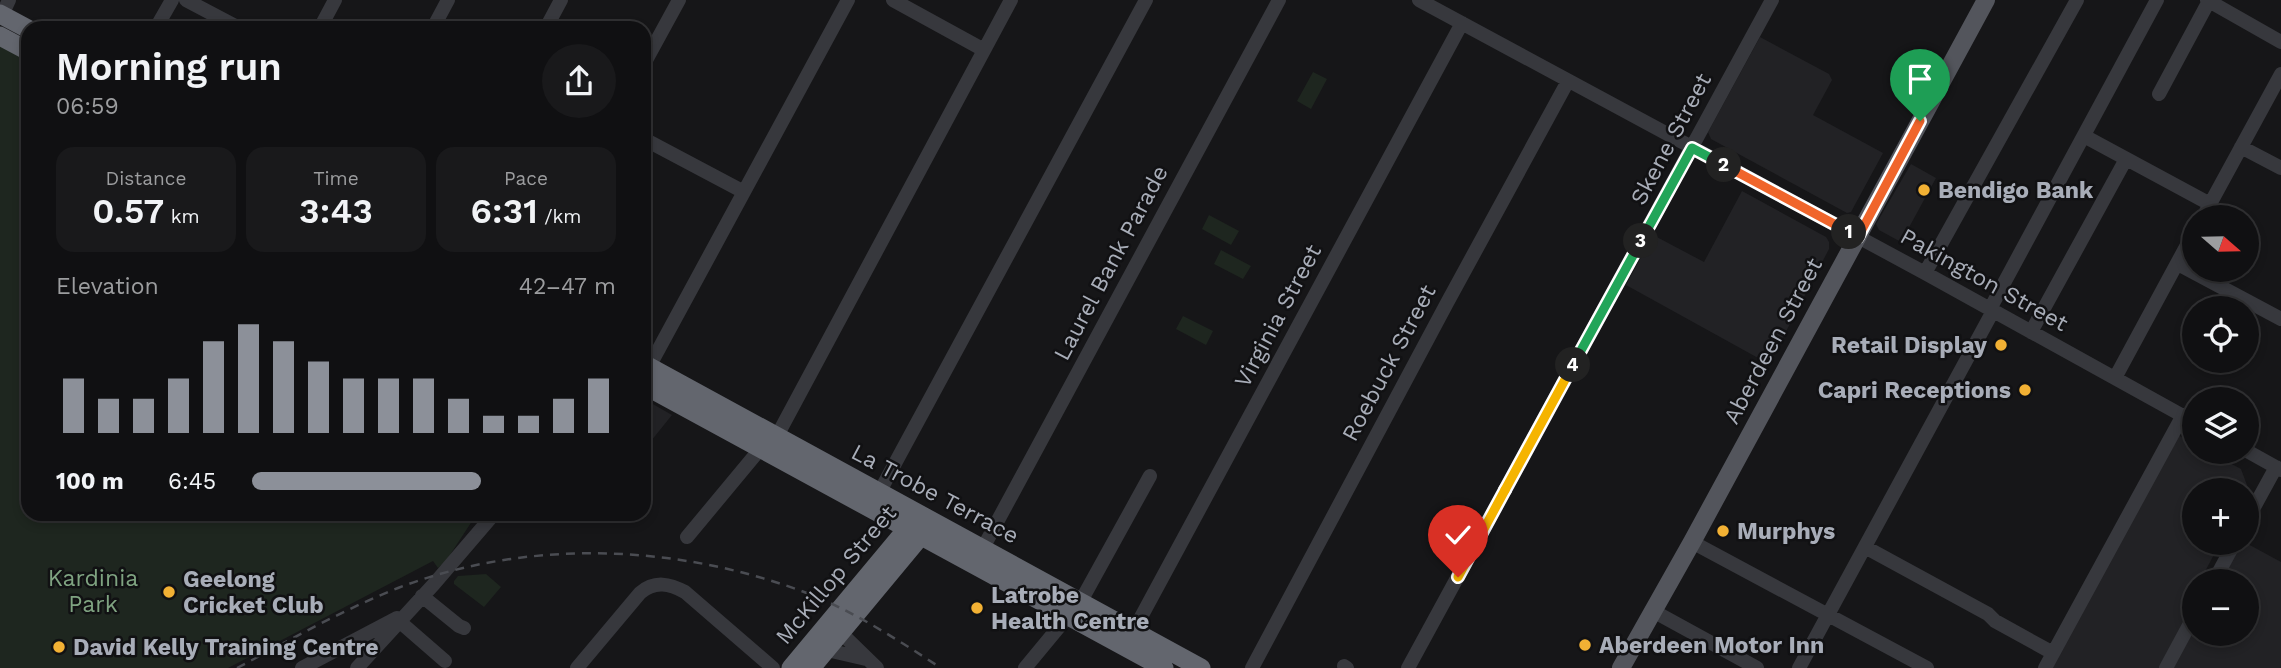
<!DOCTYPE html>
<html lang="en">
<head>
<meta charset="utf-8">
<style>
  :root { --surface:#101012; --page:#19191b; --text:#f1f3f6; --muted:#9c9d9f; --line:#303032; --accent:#8c9099 }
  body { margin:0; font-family:"Work Sans",sans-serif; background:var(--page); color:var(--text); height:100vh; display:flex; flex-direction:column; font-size:26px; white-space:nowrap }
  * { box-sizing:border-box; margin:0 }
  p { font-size:23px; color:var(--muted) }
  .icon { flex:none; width:38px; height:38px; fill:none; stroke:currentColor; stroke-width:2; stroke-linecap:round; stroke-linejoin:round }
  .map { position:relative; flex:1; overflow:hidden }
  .sheet { position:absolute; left:21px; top:21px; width:630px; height:500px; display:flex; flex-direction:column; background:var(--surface); border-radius:21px; box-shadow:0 4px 10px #0003,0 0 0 2px var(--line) }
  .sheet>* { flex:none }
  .needle { width:46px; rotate:110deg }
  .controls { position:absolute; left:2182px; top:205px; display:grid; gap:14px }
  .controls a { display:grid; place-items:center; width:77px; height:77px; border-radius:50%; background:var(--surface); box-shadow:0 4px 10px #0003,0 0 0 2px var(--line); font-size:35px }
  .pin { position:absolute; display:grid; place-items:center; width:60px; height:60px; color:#fff; margin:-72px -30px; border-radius:50% 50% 50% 0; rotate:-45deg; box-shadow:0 0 7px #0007 }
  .pin .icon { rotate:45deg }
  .km { position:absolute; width:35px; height:35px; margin:-18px; border-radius:50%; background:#222; color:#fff; font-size:19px; line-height:35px; text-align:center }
  .round { display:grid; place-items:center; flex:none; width:74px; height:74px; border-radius:37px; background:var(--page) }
  .overview { display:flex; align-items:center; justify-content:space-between; height:119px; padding:0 35px }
  h1 { font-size:38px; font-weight:600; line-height:52px }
  .figures { display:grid; grid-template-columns:repeat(3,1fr); gap:10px; height:119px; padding:7px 35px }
  .figures div { display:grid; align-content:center; border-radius:18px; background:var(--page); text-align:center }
  .figures b { font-size:35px; font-weight:600 }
  .figures small { font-size:19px; font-weight:400 }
  .figures p { font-size:19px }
  .chart { height:196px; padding:14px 35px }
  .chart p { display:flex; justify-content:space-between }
  .chart svg { width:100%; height:126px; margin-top:7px; stroke:var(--accent); stroke-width:6 }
  ul { padding:0 35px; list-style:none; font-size:23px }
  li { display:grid; grid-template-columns:112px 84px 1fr; align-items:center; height:52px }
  li i { height:18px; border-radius:9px; background:var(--accent) }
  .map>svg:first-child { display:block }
  .built { fill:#222225 }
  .green { fill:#1e261f }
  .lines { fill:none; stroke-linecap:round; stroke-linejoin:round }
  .minor { stroke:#37383d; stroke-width:14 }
  .major { stroke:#53555c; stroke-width:18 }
  .highway { stroke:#63666e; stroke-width:19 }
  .rail { stroke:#4a4c52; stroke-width:2.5; stroke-dasharray:9 7; stroke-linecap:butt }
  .split-1-casing { stroke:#fff; stroke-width:14 }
  .split-2-casing { stroke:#fff; stroke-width:14 }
  .split-3-casing { stroke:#fff; stroke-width:14 }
  .split-4-casing { stroke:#fff; stroke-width:14 }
  .split-5-casing { stroke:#fff; stroke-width:14 }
  .split-6-casing { stroke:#fff; stroke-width:14 }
  .split-1 { stroke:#f0652b; stroke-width:9 }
  .split-2 { stroke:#f0652b; stroke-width:9 }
  .split-3 { stroke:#22a559; stroke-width:9 }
  .split-4 { stroke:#22a559; stroke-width:9 }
  .split-5 { stroke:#f5b400; stroke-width:9 }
  .split-6 { stroke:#f5b400; stroke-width:9 }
  .poi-dot { fill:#f2b134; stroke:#111113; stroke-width:2.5 }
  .labels { text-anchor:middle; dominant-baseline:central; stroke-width:5; stroke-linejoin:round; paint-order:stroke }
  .street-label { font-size:23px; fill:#a8adb8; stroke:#111113 }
  .poi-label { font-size:23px; font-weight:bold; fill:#a8adb8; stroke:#111113; text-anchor:start }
  .park-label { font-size:23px; fill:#7fa381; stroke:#111113 }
</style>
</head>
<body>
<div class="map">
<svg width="2281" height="668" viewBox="0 0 2281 668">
  <rect width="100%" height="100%" fill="#161618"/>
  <!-- built -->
  <path class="built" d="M1760,37l69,37 3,6 -19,35 70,38 -32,59 -4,1 -136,-74 -3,-7z
    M1911,164l25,14 -35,64 -22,-12 -3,-6z
    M1742,191l84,46 3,5v7l-60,115 -143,-79 27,-50 51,27z
    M644,399l28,16 -21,26 -7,-4z
    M2176,434l18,10v8h15l32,17 7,19 -1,2h-53v52l26,1 -20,38h-6v53h53v-53h-33l21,-38h11l35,19v106h-230z"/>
  <!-- green -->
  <path class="green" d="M0,44l28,15v455l448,1 -30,46 -8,7 -5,-7 -205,107h-228z
    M1313,72l14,7 -16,30 -14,-8z
    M1209,215l30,16 -8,14 -29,-16z
    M1221,250l30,16 -8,13 -29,-15z
    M1183,316l30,15 -7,14 -30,-16z
    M486,574l15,13 -17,20 -30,-23v-3l4,-5z"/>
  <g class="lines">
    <!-- minor -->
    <path class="minor" d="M186,0l53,28
      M893,0l91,50
      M1419,0l506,273 269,149
      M2207,0l74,42
      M2,15l7,-15
      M156,28l16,-28
      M320,28l15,-28
      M433,28l15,-28
      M546,28l15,-28
      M644,64l35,-64
      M2159,94l50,-93
      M2084,136l126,68
      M644,139l100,53
      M2241,147l40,21
      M2203,217l78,-143
      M2178,264l103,55
      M1925,273l152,-273
      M1990,309l167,-309
      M2031,332l95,-173
      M649,367l199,-367
      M2115,378l79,-146
      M777,436l234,-436
      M2247,451l34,19
      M879,493l267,-493
      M2247,520l29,-53
      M687,537l74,-89
      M1692,542l235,126
      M1865,547l123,67 7,7 58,32
      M983,548l296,-548
      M2214,581l21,-39
      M422,596l37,30 5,2
      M1081,601l69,-125
      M1653,611l104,57
      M399,621l46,40
      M1134,630l328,-607
      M841,633l36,35
      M827,650l39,9
      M1344,666l3,2
      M302,668l95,-50
      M357,668l77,-84 60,-70
      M577,668l63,-75c15,-13 30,-9 45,-1l88,76
      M1025,668l43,-52
      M1252,668l195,-365 121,-222
      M1408,668l364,-668
      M1799,668l194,-357
      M2045,668l138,-253
      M2166,668l28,-52"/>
    <!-- major -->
    <path class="major" d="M1621,668l71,-126 294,-542"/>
    <!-- highway -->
    <path class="highway" d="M0,14l28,15
      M0,36l28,15
      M644,364l557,304
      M644,385l520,283
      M791,668l125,-150
      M811,668l118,-142"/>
    <!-- rail -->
    <path class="rail" d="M237,668c53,-28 105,-58 161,-80 133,-51 287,-44 419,9 44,19 84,45 124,71"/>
  </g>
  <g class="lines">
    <!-- split-1 casing -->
    <g class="split-1-casing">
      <path id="split-1" d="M1849,232l9,5 62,-116"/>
    </g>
    <!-- split-2 casing -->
    <g class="split-2-casing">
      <path id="split-2" d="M1724,165l125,67"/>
    </g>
    <!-- split-3 casing -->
    <g class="split-3-casing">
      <path id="split-3" d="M1641,241l51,-93 32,17"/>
    </g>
    <!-- split-4 casing -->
    <g class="split-4-casing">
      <path id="split-4" d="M1573,365l68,-124"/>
    </g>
    <!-- split-5 casing -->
    <g class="split-5-casing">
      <path id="split-5" d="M1505,490l68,-125"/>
    </g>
    <!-- split-6 casing -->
    <g class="split-6-casing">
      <path id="split-6" d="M1458,577l47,-87"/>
    </g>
    <!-- split-1 -->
    <use href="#split-1" class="split-1"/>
    <!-- split-2 -->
    <use href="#split-2" class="split-2"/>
    <!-- split-3 -->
    <use href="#split-3" class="split-3"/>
    <!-- split-4 -->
    <use href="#split-4" class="split-4"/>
    <!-- split-5 -->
    <use href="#split-5" class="split-5"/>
    <!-- split-6 -->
    <use href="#split-6" class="split-6"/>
  </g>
  <!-- markers -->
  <g class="poi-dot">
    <circle cx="1924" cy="190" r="7"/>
    <circle cx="2001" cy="345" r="7"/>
    <circle cx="2025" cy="390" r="7"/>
    <circle cx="1723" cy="531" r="7"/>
    <circle cx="169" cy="592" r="7"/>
    <circle cx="977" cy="608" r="7"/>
    <circle cx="1585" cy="645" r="7"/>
    <circle cx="59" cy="647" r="7"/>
  </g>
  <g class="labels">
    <!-- street labels -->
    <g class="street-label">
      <text transform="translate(1671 139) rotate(-62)">Skene Street</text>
      <text transform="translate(1111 263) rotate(-62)">Laurel Bank Parade</text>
      <text transform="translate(1984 280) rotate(29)">Pakington Street</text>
      <text transform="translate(1278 316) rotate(-62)">Virginia Street</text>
      <text transform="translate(1773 341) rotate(-62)">Aberdeen Street</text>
      <text transform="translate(1389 363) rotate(-62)">Roebuck Street</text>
      <text transform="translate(935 494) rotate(28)">La Trobe Terrace</text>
      <text transform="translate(836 575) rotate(-50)">McKillop Street</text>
    </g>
    <!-- poi labels -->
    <g class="poi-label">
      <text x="1938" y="190">Bendigo Bank</text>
      <text x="1987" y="345" text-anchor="end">Retail Display</text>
      <text x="2011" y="390" text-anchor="end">Capri Receptions</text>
      <text x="1737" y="531">Murphys</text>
      <text x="183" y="579">Geelong<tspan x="183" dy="26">Cricket Club</tspan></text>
      <text x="991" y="595">Latrobe<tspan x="991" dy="26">Health Centre</tspan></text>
      <text x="1599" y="645">Aberdeen Motor Inn</text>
      <text x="73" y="647">David Kelly Training Centre</text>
    </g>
    <!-- park labels -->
    <g class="park-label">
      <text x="93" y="578">Kardinia<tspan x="93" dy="26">Park</tspan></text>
    </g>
  </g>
</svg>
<div class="controls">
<a><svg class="needle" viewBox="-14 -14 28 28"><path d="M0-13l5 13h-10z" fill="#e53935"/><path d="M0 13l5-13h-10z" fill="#9c9d9f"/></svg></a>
<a><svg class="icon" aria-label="locate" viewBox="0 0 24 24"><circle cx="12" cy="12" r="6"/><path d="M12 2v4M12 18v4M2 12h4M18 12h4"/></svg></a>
<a><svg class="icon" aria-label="layers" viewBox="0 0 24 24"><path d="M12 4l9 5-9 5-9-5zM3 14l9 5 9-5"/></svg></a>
<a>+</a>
<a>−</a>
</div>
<div class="pin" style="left:1920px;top:121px;background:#1e9e55"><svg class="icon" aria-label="arrive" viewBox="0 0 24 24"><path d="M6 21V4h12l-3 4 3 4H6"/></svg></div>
<div class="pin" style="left:1458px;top:577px;background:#d93025"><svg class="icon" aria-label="check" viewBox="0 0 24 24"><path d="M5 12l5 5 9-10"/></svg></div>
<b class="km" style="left:1849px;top:232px">1</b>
<b class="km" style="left:1724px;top:165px">2</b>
<b class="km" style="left:1641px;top:241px">3</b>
<b class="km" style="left:1573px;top:365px">4</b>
<section class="sheet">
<div class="overview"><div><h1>Morning run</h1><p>06:59</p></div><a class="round"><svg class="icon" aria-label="share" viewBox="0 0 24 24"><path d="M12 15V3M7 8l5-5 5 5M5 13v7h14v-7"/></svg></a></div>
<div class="figures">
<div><p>Distance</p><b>0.57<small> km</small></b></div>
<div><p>Time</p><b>3:43</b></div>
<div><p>Pace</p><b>6:31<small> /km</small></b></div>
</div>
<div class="chart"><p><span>Elevation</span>42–47 m</p>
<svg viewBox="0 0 160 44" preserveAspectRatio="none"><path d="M5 44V25M15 44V32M25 44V32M35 44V25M45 44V12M55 44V6M65 44V12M75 44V19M85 44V25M95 44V25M105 44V25M115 44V32M125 44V38M135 44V38M145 44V32M155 44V25"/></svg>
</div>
<ul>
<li><b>100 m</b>6:45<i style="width:63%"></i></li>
</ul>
</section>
</div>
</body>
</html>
